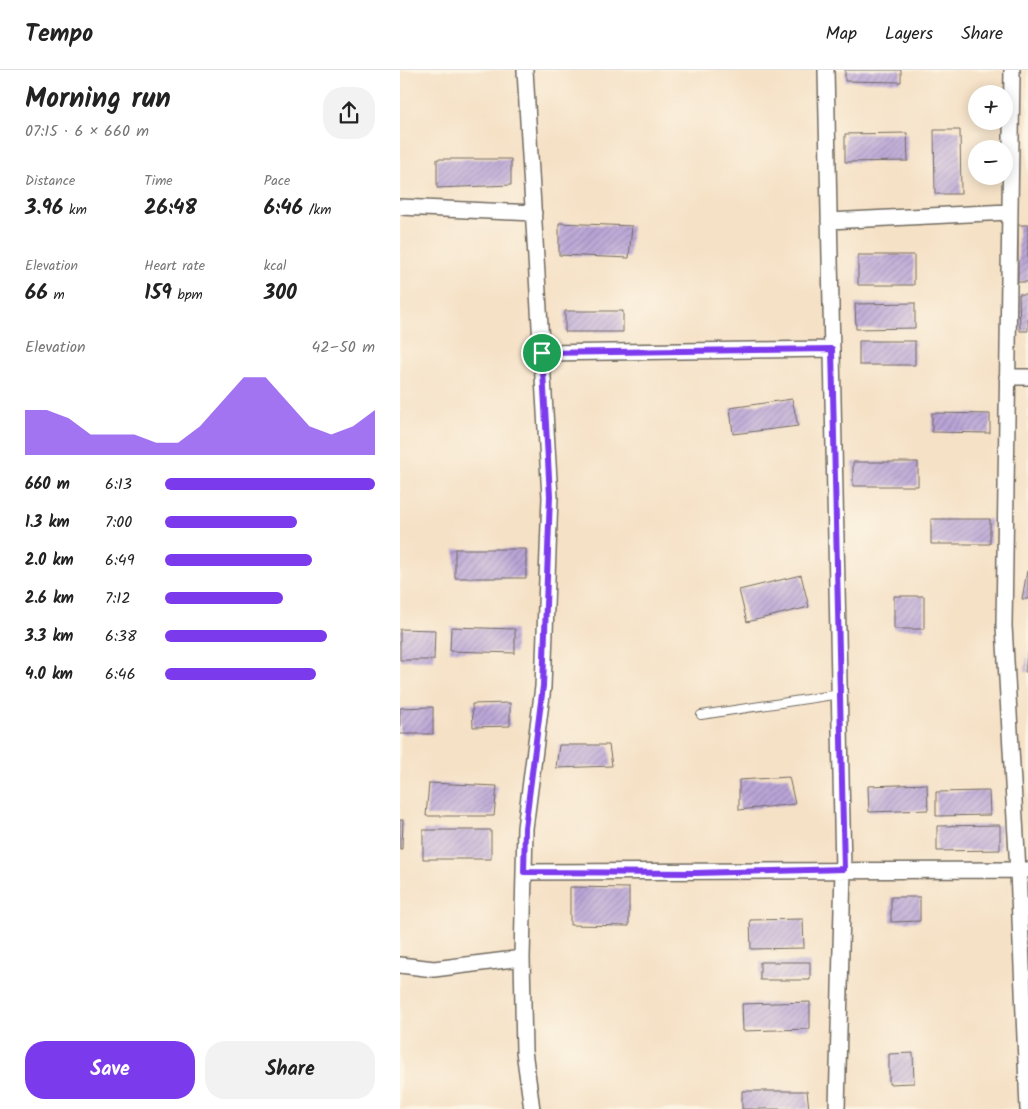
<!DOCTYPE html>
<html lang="en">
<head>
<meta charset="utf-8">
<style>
  :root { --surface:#fff; --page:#f2f2f2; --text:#222; --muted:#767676; --line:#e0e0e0; --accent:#7c3aed }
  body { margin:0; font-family:Kalam,sans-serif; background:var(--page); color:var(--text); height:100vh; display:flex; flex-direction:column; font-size:19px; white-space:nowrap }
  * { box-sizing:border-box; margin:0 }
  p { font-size:16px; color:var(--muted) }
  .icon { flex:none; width:28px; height:28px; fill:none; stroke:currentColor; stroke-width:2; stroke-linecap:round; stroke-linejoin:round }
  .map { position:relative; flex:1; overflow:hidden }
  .sheet { display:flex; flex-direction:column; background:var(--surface); width:400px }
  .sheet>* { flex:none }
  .fabs { position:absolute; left:568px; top:15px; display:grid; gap:10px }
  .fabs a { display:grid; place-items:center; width:45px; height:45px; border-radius:50%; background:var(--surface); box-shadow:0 2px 12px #0003; font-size:25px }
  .pin { position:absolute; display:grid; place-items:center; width:42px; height:42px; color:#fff; margin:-21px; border:2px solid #fff; border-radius:50%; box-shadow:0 1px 5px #0007 }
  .round { display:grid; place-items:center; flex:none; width:52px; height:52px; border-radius:20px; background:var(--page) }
  .head { display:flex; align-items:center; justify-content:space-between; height:85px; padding:0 25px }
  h1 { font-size:28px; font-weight:700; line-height:38px }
  .stats { display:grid; grid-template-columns:repeat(3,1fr); gap:8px; height:85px; padding:5px 25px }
  .stats div { display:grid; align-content:center }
  .stats b { font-size:21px; font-weight:700 }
  .stats small { font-size:14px; font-weight:400 }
  .stats p { font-size:14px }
  .chart { height:140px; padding:10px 25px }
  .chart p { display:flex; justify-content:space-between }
  .chart svg { width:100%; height:90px; margin-top:5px; fill:var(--accent); opacity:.7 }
  .action { display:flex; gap:10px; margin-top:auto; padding:10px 25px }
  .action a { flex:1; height:58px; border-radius:20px; background:var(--accent); color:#fff; font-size:20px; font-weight:700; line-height:58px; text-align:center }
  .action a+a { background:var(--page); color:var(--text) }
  ul { padding:0 25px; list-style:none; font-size:16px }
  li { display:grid; grid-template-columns:80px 60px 1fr; align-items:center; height:38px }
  li i { height:12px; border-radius:6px; background:var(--accent) }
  header { display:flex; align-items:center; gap:30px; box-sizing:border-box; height:70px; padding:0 25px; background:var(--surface); border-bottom:1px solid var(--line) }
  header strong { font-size:24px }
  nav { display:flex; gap:28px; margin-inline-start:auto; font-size:18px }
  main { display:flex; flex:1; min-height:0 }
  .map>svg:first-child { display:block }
  .building { fill:url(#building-hatch) }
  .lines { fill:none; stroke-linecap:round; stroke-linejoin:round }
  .lane-casing { stroke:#726b61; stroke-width:10 }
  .street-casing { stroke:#726b61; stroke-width:18 }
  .lane { stroke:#fff; stroke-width:8 }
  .street { stroke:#fff; stroke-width:15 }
  .route-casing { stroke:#fff; stroke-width:10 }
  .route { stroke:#7c3aed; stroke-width:6 }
</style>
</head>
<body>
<header>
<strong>Tempo</strong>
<nav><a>Map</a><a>Layers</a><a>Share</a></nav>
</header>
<main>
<section class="sheet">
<div class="head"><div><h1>Morning run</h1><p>07:15 · 6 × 660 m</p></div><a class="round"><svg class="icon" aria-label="share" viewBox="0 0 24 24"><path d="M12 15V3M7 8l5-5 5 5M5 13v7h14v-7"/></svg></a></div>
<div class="stats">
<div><p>Distance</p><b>3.96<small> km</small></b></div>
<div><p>Time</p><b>26:48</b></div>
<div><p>Pace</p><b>6:46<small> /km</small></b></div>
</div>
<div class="stats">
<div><p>Elevation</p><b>66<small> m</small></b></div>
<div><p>Heart rate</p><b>159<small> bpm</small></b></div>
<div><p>kcal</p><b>300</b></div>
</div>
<div class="chart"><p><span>Elevation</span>42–50 m</p>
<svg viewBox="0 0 160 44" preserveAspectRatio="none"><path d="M0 44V22L10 22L20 26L30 34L40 34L50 34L60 38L70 38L80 30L90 18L100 6L110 6L120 18L130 30L140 34L150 30L160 22V44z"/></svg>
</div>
<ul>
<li><b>660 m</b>6:13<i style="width:100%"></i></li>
<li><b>1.3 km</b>7:00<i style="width:63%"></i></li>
<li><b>2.0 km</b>6:49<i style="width:70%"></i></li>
<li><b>2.6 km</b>7:12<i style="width:56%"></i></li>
<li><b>3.3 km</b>6:38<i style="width:77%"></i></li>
<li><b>4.0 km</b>6:46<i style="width:72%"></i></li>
</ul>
<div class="action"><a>Save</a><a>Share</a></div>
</section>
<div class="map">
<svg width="628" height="1039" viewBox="0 0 628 1039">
  <defs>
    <pattern id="building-hatch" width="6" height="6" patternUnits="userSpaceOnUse" patternTransform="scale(1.25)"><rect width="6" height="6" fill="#baa5d7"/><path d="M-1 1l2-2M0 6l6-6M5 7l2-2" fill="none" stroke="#9787af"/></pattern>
  </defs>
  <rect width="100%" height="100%" fill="#fcf5e5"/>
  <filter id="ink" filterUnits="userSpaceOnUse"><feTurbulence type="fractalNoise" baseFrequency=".02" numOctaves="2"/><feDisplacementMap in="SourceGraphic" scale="10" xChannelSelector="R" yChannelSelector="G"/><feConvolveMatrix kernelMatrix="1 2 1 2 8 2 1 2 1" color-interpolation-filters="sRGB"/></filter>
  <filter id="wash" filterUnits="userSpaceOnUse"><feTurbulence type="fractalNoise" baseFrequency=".0096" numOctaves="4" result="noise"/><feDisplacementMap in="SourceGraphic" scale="20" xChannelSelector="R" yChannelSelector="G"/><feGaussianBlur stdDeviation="1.12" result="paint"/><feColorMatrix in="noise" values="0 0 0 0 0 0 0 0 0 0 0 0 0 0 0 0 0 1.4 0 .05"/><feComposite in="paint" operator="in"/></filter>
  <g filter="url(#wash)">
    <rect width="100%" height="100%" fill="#f5e1c6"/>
    <g id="blocks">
      <!-- building -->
      <path class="building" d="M445,0h56v12l-56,-1z
        M534,60h26l1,64h-26z
        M507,63l1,28 -63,1v-28z
        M37,89h74v26l-74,3z
        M159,153l73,3 -3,32 -70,-3z
        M618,155h10v57h-10z
        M458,185h56v30h-56z
        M619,224h9v37h-8z
        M515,233v25l-59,1 -1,-25z
        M165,241h58v21h-58z
        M459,271h56v24h-56z
        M392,329l6,27 -65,8 -3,-26z
        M532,343l58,1v19l-58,-1z
        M453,392h65v24h-65z
        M531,449h59v25h-59z
        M55,479h71v29h-71z
        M627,501h1v28h-6z
        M401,505l8,32 -62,15 -8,-32z
        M494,526h30v33h-30z
        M51,557l64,2v24l-65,-2z
        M0,559l35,1 -1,30h-34z
        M627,583h1v19h-3z
        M110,633v23l-37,1 -1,-23z
        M33,637v27h-33v-26z
        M159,675h50l3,21 -56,2z
        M389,707l6,27 -56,6v-30z
        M29,713l68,3 -3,30h-68z
        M527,714l1,26 -59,2 -1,-26z
        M589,721l1,24 -54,1v-24z
        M0,750h3l-1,29h-2z
        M600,755v25l-63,1v-25z
        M23,760h68v29h-68z
        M170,817l59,1v38l-59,-1z
        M491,827h29v24l-29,1z
        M403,849l1,29 -53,1 -1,-29z
        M360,892h50v18h-50z
        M410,932v27l-67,2 -1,-27z
        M513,983l1,30 -25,1v-30z
        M342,1021h65l2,18h-67z"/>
    </g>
  </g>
  <g filter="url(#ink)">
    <use href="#blocks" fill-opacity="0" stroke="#726b61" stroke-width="1"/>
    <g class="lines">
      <!-- lane casing -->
      <g class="lane-casing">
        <path id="lane" d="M301,645l139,-21"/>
      </g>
      <!-- street casing -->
      <g class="street-casing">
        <path id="street" d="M125,0l25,427 -7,190 -18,141 -3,130 2,93 8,58
          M426,0l17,799 -6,240
          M612,0l-8,556 14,245 10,238
          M0,137l134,6
          M429,151l179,-9
          M142,283l290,-4
          M607,307h21
          M124,802l503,-2
          M0,895l34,4 88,-11"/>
      </g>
      <!-- lane -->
      <use href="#lane" class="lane"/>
      <!-- street -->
      <use href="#street" class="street"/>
    </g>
  </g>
  <g class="lines" filter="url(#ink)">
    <!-- route casing -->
    <g class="route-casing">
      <path id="route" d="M432,279l12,520 -148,4 -172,-1 1,-44 18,-142 7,-190 -8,-143z"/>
    </g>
    <!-- route -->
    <use href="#route" class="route"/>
  </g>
</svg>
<div class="fabs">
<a>+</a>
<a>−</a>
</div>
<div class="pin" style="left:142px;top:283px;background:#1e9e55"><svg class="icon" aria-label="arrive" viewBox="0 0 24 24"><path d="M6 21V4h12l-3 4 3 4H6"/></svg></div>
</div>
</main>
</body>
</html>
